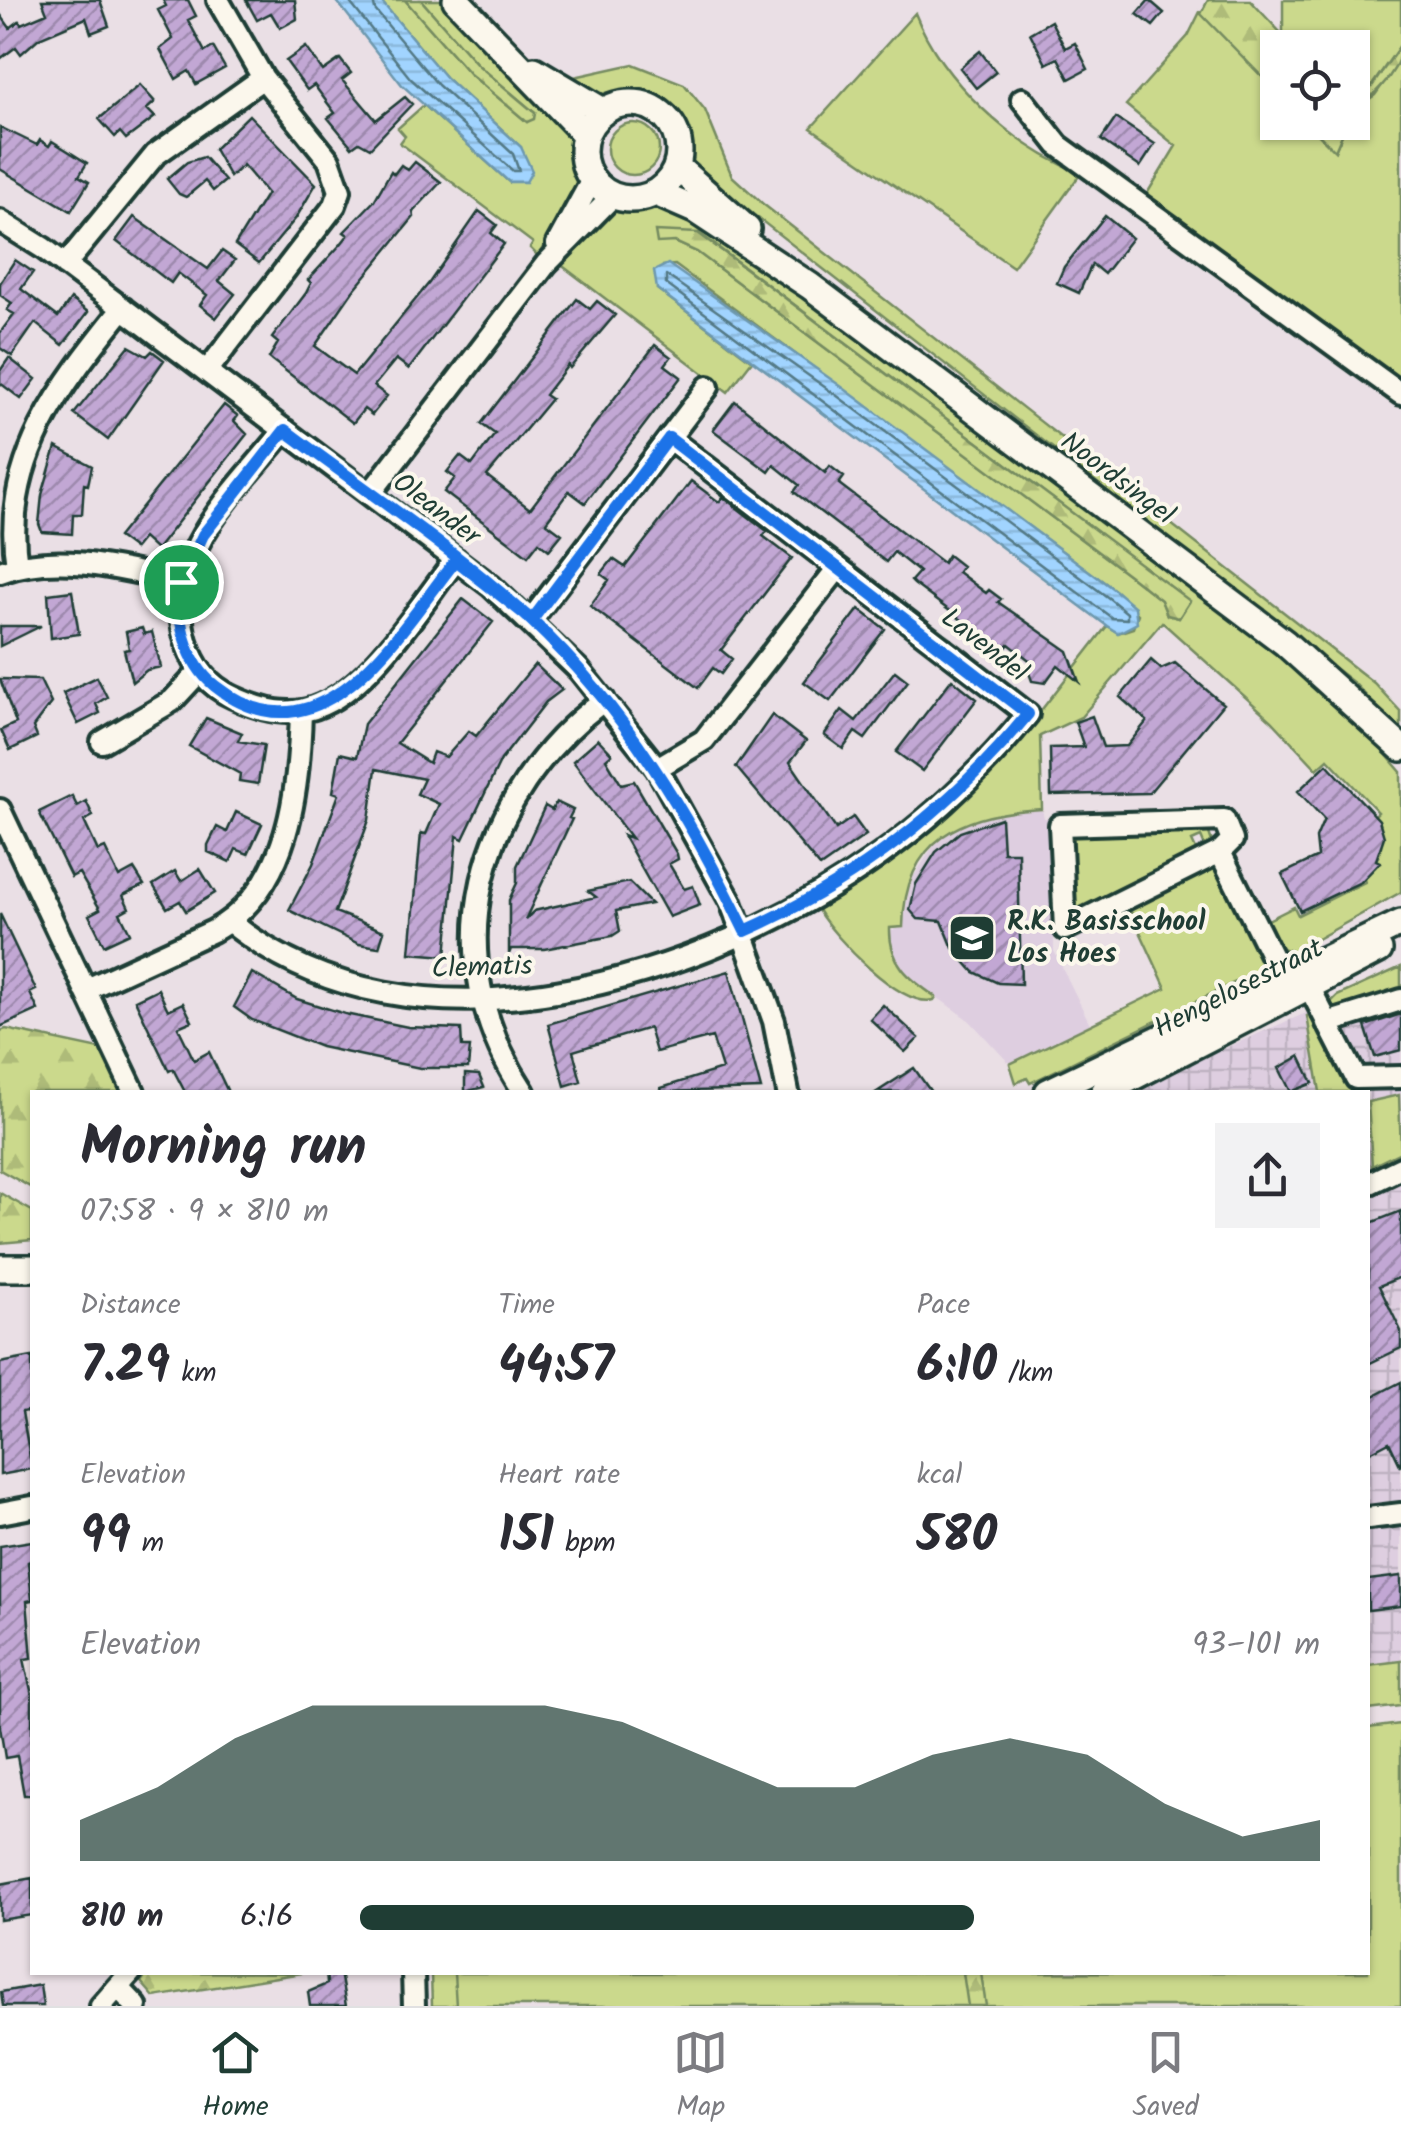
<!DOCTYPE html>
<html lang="en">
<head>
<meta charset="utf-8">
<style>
  :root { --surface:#fff; --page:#f2f2f3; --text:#2b2b33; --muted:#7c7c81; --line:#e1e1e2; --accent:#1f3d34 }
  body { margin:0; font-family:Kalam,sans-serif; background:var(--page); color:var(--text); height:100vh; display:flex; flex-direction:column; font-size:38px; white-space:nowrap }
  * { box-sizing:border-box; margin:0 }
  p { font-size:32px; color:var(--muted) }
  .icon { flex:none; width:55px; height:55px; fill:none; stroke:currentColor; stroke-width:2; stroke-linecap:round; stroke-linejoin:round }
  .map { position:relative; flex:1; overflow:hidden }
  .details { position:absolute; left:30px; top:1090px; width:1340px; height:885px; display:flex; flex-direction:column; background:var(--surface); border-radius:0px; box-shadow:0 2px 8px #0004 }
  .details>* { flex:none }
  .buttons { position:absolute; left:1260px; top:30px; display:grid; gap:20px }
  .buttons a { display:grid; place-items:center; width:110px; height:110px; border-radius:0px; background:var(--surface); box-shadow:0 2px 8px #0004; font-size:50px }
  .pin { position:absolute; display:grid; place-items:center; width:85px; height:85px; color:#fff; margin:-42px; border:5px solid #fff; border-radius:50%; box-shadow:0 2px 10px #0007 }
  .round { display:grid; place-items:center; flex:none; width:105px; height:105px; border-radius:0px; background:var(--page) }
  .overview { display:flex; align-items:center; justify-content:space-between; height:170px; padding:0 50px }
  h1 { font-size:55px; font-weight:700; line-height:75px }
  .metrics { display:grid; grid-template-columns:repeat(3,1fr); gap:15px; height:170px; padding:10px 50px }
  .metrics div { display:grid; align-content:center }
  .metrics b { font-size:50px; font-weight:700 }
  .metrics small { font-size:28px; font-weight:400 }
  .metrics p { font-size:28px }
  .chart { height:280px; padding:20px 50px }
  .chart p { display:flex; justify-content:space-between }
  .chart svg { width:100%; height:180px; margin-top:10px; fill:var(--accent); opacity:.7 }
  ul { padding:0 50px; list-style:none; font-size:32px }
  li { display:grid; grid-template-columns:160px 120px 1fr; align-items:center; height:75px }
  li i { height:25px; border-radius:12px; background:var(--accent) }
  .tabs { display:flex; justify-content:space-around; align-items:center; height:140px; border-top:2px solid var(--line); background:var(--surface); font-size:28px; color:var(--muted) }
  .tabs a { display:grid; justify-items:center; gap:5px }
  .tabs .selected { color:var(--accent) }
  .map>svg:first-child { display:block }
  .built { fill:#decee0 }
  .industrial { fill:url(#industrial-grid) }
  .green { fill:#cbd98c; stroke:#758b60; stroke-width:2.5; fill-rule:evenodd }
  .forest { fill:url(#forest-firs); stroke:#758b60; stroke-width:2.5 }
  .water { fill:url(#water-rules); stroke:#6d98ae; stroke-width:2.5 }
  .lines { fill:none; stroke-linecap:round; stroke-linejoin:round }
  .shore { stroke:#537985; stroke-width:2.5 }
  .building { fill:url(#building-hatch); stroke:#1f3d34; stroke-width:2.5 }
  .minor-casing { stroke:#1f3d34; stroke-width:28 }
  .major-casing { stroke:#1f3d34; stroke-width:32 }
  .minor { stroke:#fbf7ec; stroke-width:20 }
  .major { stroke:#fbf7ec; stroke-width:25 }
  .route-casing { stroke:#fff; stroke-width:20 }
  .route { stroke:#1a73e8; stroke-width:12 }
  .labels { text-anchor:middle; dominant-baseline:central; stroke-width:8; stroke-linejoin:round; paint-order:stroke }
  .street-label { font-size:28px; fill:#1f3d34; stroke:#fbf7ec }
  .poi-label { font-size:28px; font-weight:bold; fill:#1f3d34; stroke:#fbf7ec; text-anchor:start }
</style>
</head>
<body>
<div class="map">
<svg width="1401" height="2006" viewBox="0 0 1401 2006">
  <defs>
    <pattern id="industrial-grid" width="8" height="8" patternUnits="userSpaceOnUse" patternTransform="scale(2.5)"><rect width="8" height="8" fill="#decee0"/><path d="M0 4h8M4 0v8" fill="none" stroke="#beb2c1"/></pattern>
    <pattern id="forest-firs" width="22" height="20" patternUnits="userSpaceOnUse" patternTransform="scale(2.5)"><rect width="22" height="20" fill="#cbd98c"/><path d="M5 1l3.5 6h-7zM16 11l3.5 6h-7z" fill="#aebb79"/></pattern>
    <pattern id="water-rules" width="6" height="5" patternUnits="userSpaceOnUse" patternTransform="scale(2.5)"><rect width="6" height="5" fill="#a1d4ff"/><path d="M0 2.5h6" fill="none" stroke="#8ab7db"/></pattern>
    <pattern id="building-hatch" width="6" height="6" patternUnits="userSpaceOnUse" patternTransform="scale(2.5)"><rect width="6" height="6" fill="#c2a7d4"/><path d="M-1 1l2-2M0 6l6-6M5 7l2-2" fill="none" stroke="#9d89ad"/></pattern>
  </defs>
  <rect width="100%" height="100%" fill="#eadfe5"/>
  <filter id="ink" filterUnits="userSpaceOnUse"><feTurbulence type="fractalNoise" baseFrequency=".01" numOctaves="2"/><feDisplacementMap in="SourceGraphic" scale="20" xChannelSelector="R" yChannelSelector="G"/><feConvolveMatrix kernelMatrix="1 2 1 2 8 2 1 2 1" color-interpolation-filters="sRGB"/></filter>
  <g filter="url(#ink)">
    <!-- built -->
    <path class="built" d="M1042,809l2,9h8l2,133 36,73 -80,40 -40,-43 -65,-47 -11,-18 -4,-25 13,-4 7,-45 28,-43 47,-25z"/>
    <!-- industrial -->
    <path class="industrial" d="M1401,972v725l-33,3v-608h-232l66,-34z"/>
    <!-- green -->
    <path class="green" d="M380,0h25l65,74 57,48 8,-9 -57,-48 -57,-65h23l131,138 5,39 -4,11 -38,68 -8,-8 3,-5 -133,-100 5,-7 -7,-8 26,-23 85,77 12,-35 -75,-69z
      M1283,0h118v44l-45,64 19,-13 26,-36v326l-256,-188 31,-51 -50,-41 62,-69 12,-24 77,80 1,30 29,1 28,28 12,-28 5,-1v-74l-58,-1 -11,-11z
      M915,13c27,68 98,134 166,160l-68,94 -202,-139z
      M633,64l51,20 21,26 27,66 31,28 611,479 27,29v21l-46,-49 -661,-516c-9,-10 -9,-17 -12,-30 -11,-43 -49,-43 -86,-39l-26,-21z
      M607 149a26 26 0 1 1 52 0a26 26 0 1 1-52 0Z
      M659,200l93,53 506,379 107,98 36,42v120l-107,60 -13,-4 -15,-27 28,-14 4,8 67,-33 -3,-7c22,-17 24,-33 11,-58l5,-5 -50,-53 -11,10 -45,-48 -110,-99 -81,95 -41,19 2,73c-78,4 -138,28 -139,118l-13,1c-1,35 19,51 46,69l-2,3c-33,9 -100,-63 -116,-90l4,-8 192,-157 93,-119 11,7 15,-5 5,-14 -22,-23 -441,-326 -12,1 -6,23 95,72 -24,31 -168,-128 51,-55zM699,233l490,368 -10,17 -12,-3 -6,-15 -32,-25 -432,-323 -22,-10z
      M1208,830l5,15 -7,4 -5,-12 -9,4 6,13 -125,57 -5,-72 7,-7z
      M1211,864l6,1 47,103 -234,115 -3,-5 -11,5 -6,-19 156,-76 -35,-76 -13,6 1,-8z
      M1401,967v24l-67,17 -3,-6 6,-6z
      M1315,1014l35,78h-30l-13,-76z
      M1399,1095l2,57 -29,14 -4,-64z
      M1401,1661v45l-33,4v-45z
      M1401,1724v282h-949l-1,-33 917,-1v-244z"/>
    <!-- forest -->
    <path class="forest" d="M405,0h16l57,65 57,48 -1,6 -7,3 -57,-48z
      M1208,0h42l44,47 -16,1 -1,44 -76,-78z
      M1401,44c0,30 -28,50 -48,70z
      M1307,123h40l-12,28z
      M655,231l43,2 492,368 -11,17 -12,-3 -6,-15 -32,-25 -432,-323 -22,-10 -18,1z
      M6,1029l94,20 24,43h-92v96l-32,-18v-139z
      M0,1193l32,18v29l-32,3z
      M147,1973v-1l155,1 -148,24 -13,-15z
      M431,1973h23l2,33h-24z
      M963,1973h18l5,33h-18z"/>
    <!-- water -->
    <path class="water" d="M336,0h44l66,78 75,69 11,24 -6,11h-17l-107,-97z
      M668,264l174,123 274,204 19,16 2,16 -19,10 -11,-7 -450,-337 -3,-18z"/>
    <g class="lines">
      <!-- shore -->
      <path class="shore" d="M348,0l62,78 103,93h6l-6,-17 -75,-69 -63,-75 -2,-10
        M666,275l170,120 274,204 17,14v6l-15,-1 -446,-334z"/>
    </g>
    <!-- building -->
    <path class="building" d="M42,0h58l9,26 -18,7 -5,-15 -47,20 -18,16 -5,-7 -16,12v-45l10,14 9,-7 2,3 26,-11z
      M163,0h25l8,16 -8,4 17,32 8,-5 12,21 -29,16 -7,-13 -13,8 -16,-30 13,-10 -15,-29 8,-4z
      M246,0h49l2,19 -17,9 -9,-15 -14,7z
      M1149,0l15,13 -11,13 -16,-12z
      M1051,21l14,27 10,-5 13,26 -19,10 -11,-21 -12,6 -16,-31z
      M306,47l17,24 17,-12 11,14 -9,7 34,40 29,-23 7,7 -42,44 -11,-6 -7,5 -24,-29 7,-5 -21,-28 -7,5 -21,-29z
      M980,51l16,21 -20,16 -16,-20z
      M140,85l15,17 -8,7 8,8 -29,22 -6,-7 -5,5 -16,-18z
      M249,115l67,69 -20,34 -37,45 -24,-18 32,-52 -24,-28 -13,12 -16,-28z
      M1116,118l39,26 -15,23 -39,-27z
      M0,127l37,18 3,-5 9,6 3,-5 35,22 -8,13 10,6 -18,29 -71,-42z
      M204,157l21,24 -12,10 -8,-10 -19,16 -7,-3 -12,-15 20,-17z
      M415,162l26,20 -28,30 1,5 -61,74 -38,55 39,29 75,-92 50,-72 18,14 -6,8 13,11 -95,125 -13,-10 -22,27 13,10 -15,19 -8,-6 -11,14 -84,-65 9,-15 -6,-5 34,-45 5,-10 -3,-3 33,-36 7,-9 -4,-3 30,-31 17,-30 3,3 7,-9 7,5z
      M1105,216l27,22 -28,36 -12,-10 -13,29 -22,-10 7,-16z
      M134,217l74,52 14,-18 13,9 -16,21 16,13 -19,24 -16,-13 7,-10 -29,-22 -7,10 -55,-42z
      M15,260l18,12 -12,17 37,28 13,-18 17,13 -25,33 -28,-22 -23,33 -12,-8v-15l14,-19 -7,-4 5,-7 -12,-8v-12z
      M577,299l13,10 7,-8 18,14 -45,53 -2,-3 -23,30 6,4 -64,77 43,33 125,-164 16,12 -6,8 16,12 -96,126 -16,-12 -23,31 16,12 -13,16 -10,-8 -11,14 -84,-64 11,-14 -8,-6 13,-16 12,9 23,-31 -14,-10z
      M129,346l18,10 5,-5 12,9 -56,80 -34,-26z
      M9,358l27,21 -15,20 -21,-16v-12z
      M735,401l90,72 5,-7 14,11 -5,7 104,79 5,-8 14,11 -4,6 28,21 3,-3 12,9 -3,3 70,49 11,31 -21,-17 -13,18 -13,-2 -4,-11 5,-7 -24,-19 -6,7 -89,-67 -3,-3 8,-9 -25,-20 -8,10 -92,-70 5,-7 -25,-20 -5,7 -56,-42z
      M224,405l14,11 -4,5 13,13 -91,116 -13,-12 -9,11 -16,-12z
      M56,447l36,19 -4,19 -4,-1 -2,30h-9l-1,20 -30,-2 -3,-8 3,-29z
      M691,481l28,21 4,-5 44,34 -4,5 29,22 -71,92 11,9 -11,15 -8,-6 -15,20 -108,-82 19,-26 -8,-6 12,-15 12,8z
      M72,591l7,43 -28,4 -3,-44z
      M463,599l30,23 -96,121 32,20 4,-11 13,5 23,-26 7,5 59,-72 27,26 -16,12 -45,58 -38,79 -6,-3 -11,120 -36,-3 11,-120 5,1 13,-30 -22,-10 7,-15 -48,-10 -7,51 -34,92 49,19 -5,16 -20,-3 -70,-34 24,-46 26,-70 -6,-2 7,-39 17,4 7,-33z
      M859,609l26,20 -55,72 -26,-19z
      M0,626h41l-41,20z
      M142,628l2,6 8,-2 9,35 -14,3 -15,12 -8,-32 5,-1 -3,-17z
      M1151,660l10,9 14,-6 48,41 -74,89 -98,2 -1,-47 34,-1 -9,-25 17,-6 11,31 24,-1 20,-25 -27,-24z
      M895,671l13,10 -43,58 -10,-7 -12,17 -19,-14 18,-25 14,11z
      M97,677l10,20 -11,7 4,9 -22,11 -15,-31z
      M0,679l40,1 11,23 -18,24 4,10 -27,13 -9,-20 15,-7z
      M952,679l25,20 -55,72 -26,-19z
      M772,715l34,26 -16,21 46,67 17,-12 13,18 -46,32 -84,-100z
      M206,718l36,15 -4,8 26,4 -6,39 -19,-3 1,-7 -51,-28z
      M598,739l14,15 -6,5 15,25 13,-3 43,73 1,5 -9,5 15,25 9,-3 7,19 -31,12 -46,-82 8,3 -58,-77z
      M1327,764l52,56 5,17 -8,23 4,2 -19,20 -61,29 -18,-37 36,-17 -2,-19 8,-19 -26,-28z
      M72,796l5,10 9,-5 7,15 -9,5 14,30 7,-3 14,29 15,-8 10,16 -21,10 6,13 -9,5 10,20 -26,12 -15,-30 11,-6 -21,-36 -8,4 -32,-65z
      M556,802l17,8 -4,8 3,1 -47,101 9,-9 62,-14 -8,-6 41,-9 22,22 -35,7 4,20 -8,5 -68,13h-33l-2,5v-54l8,-17v-17l28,-60 7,4z
      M236,812l26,12 -14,30 -12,-5 -6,13 -22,-10v-7l9,-18 10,5z
      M1001,818l2,34h15l3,132 -23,-1 -24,-11 -21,-24 -11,-27 -24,-2 -8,-9 6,-26 20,-32 24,-20z
      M200,869l15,24 -29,18 -6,-10 -13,7 -14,-23 22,-14 6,10z
      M0,914l36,76 -6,3 8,17 -38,17z
      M729,971l32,118 -99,3 -1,-4 61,-19 -10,-32 -56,15 -7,-24 -76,23 8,30 -16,5 -17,-62z
      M252,973l45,26 48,15 63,13 53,2 1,18h8l-2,21h-48l-99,-21 -69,-27 -18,-13z
      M158,989l10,21 15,-7 9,18 -14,6 16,33 15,-8 19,40h-43l-12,-23 -4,2 -34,-71z
      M883,1005l36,33 -14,14 -35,-33z
      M1401,1014v36l-26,7 -10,-31z
      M1300,1056l13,27 -22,9 -12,-24z
      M914,1068l17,24h-54z
      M465,1074l14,1 5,12 -19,5z
      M1401,1211v66l-22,9 22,45v17l-33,16v-140z
      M32,1357v53l-10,2 10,57 -32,6v-112z
      M1401,1382v85l-12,-25 -21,11v-54z
      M32,1541v20l-4,1 4,38 -5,1 5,57 -8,1 8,36v100h-8l-7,-39 -12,2 -5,-31v-181z
      M1401,1576v30l-33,4v-30z
      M32,1878v37l-32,5v-36z
      M326,1972h14l6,34h-36l-2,-14 19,-8z
      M40,1985l3,21h-40l-2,-14z"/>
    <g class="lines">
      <!-- minor casing -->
      <g class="minor-casing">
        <path id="minor" d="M1022,99l36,46 343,249
          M0,221l43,27 448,338 88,84 78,98 74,134 43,119 14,71
          M557,244l35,-64
          M65,265l90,-110 108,-77
          M207,371l128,-166 5,-14 -11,-31 -66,-82 -45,-78
          M285,430c-48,60 -124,127 -99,211 8,26 22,45 47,56 28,13 59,22 89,8 52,-23 99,-101 134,-146
          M370,494l176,-230 67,-68
          M17,566c-17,-104 45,-182 106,-258
          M0,572c57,-21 123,-3 181,10
          M531,620l177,-233
          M102,742l70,-41 28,-30
          M657,768l47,-28 134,-172
          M0,810l134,282
          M1224,820l8,20 -12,12 -155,77 -5,-104z
          M1220,852l68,137
          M230,922c184,150 475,58 650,-67 56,-40 104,-87 148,-141l-359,-276
          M1304,977l52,101 45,-1
          M85,990l128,-59c77,-42 86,-142 88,-220
          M1327,1023l74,-23
          M524,1092c-91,-136 -47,-297 80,-392
          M1368,1184l33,-16
          M0,1513l32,-6
          M1368,1518l33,-4
          M413,1972l1,34
          M118,1987l18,19
          M101,2006l30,-34"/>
      </g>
      <!-- major casing -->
      <g class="major-casing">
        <path id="major" d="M456,0l129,134
          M534,70l69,41
          M583 151a48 48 0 1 1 96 0a48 48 0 1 1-96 0Z
          M677,167l70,62
          M656,193l39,17 115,76 475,357 116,105
          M1048,1092l353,-169
          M1104,1092l275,-142
          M0,1268h32"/>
      </g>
      <!-- minor -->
      <use href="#minor" class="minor"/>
      <!-- major -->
      <use href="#major" class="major"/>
    </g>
  </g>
  <g class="lines" filter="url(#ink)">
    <!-- route casing -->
    <g class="route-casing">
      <path id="route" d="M181,582l22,-47 82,-105c82,62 171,120 246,190 94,88 158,196 214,311 111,-49 206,-123 283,-217l-359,-276 -137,182 -76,-60c-57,71 -134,210 -241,126 -29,-23 -40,-68 -34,-104"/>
    </g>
    <!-- route -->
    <use href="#route" class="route"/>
  </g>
  <!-- icons -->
  <defs>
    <g id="school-square" transform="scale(2.5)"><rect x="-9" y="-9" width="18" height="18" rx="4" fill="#1f3d34" stroke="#fbf7ec"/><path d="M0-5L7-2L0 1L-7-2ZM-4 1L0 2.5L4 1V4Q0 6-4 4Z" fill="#fff"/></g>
  </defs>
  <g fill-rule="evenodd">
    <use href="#school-square" x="972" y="938"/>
  </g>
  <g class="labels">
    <!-- street labels -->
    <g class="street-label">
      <text transform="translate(1117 479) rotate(37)">Noordsingel</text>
      <text transform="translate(436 510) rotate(37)">Oleander</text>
      <text transform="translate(984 646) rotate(38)">Lavendel</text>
      <text transform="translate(482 968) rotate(-2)">Clematis</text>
      <text transform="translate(1239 989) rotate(-27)">Hengelosestraat</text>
    </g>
    <!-- poi labels -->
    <g class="poi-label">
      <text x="1007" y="922">R.K. Basisschool<tspan x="1007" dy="32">Los Hoes</tspan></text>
    </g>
  </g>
</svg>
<div class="buttons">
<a><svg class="icon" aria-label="locate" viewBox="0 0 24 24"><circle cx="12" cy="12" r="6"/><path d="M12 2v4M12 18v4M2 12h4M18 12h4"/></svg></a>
</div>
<div class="pin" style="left:181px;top:582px;background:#1e9e55"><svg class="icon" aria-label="arrive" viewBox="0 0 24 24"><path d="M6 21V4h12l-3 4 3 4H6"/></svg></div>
<section class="details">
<div class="overview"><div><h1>Morning run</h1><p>07:58 · 9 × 810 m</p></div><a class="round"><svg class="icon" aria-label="share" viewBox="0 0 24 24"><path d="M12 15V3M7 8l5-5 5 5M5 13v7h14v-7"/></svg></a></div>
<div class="metrics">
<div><p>Distance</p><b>7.29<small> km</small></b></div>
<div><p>Time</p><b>44:57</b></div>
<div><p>Pace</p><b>6:10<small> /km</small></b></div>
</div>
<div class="metrics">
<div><p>Elevation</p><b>99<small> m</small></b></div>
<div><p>Heart rate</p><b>151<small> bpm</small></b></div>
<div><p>kcal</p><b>580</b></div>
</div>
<div class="chart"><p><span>Elevation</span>93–101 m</p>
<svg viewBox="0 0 160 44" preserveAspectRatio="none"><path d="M0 44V34L10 26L20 14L30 6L40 6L50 6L60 6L70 10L80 18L90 26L100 26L110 18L120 14L130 18L140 30L150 38L160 34V44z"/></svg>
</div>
<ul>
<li><b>810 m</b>6:16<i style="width:64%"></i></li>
</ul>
</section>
</div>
<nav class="tabs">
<a class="selected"><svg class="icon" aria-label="home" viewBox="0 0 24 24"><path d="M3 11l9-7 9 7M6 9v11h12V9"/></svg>Home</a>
<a><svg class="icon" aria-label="map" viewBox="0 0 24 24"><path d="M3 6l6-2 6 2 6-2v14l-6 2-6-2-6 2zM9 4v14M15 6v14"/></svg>Map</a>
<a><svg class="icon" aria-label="saved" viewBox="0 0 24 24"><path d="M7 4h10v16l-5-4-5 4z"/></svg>Saved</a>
</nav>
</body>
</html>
